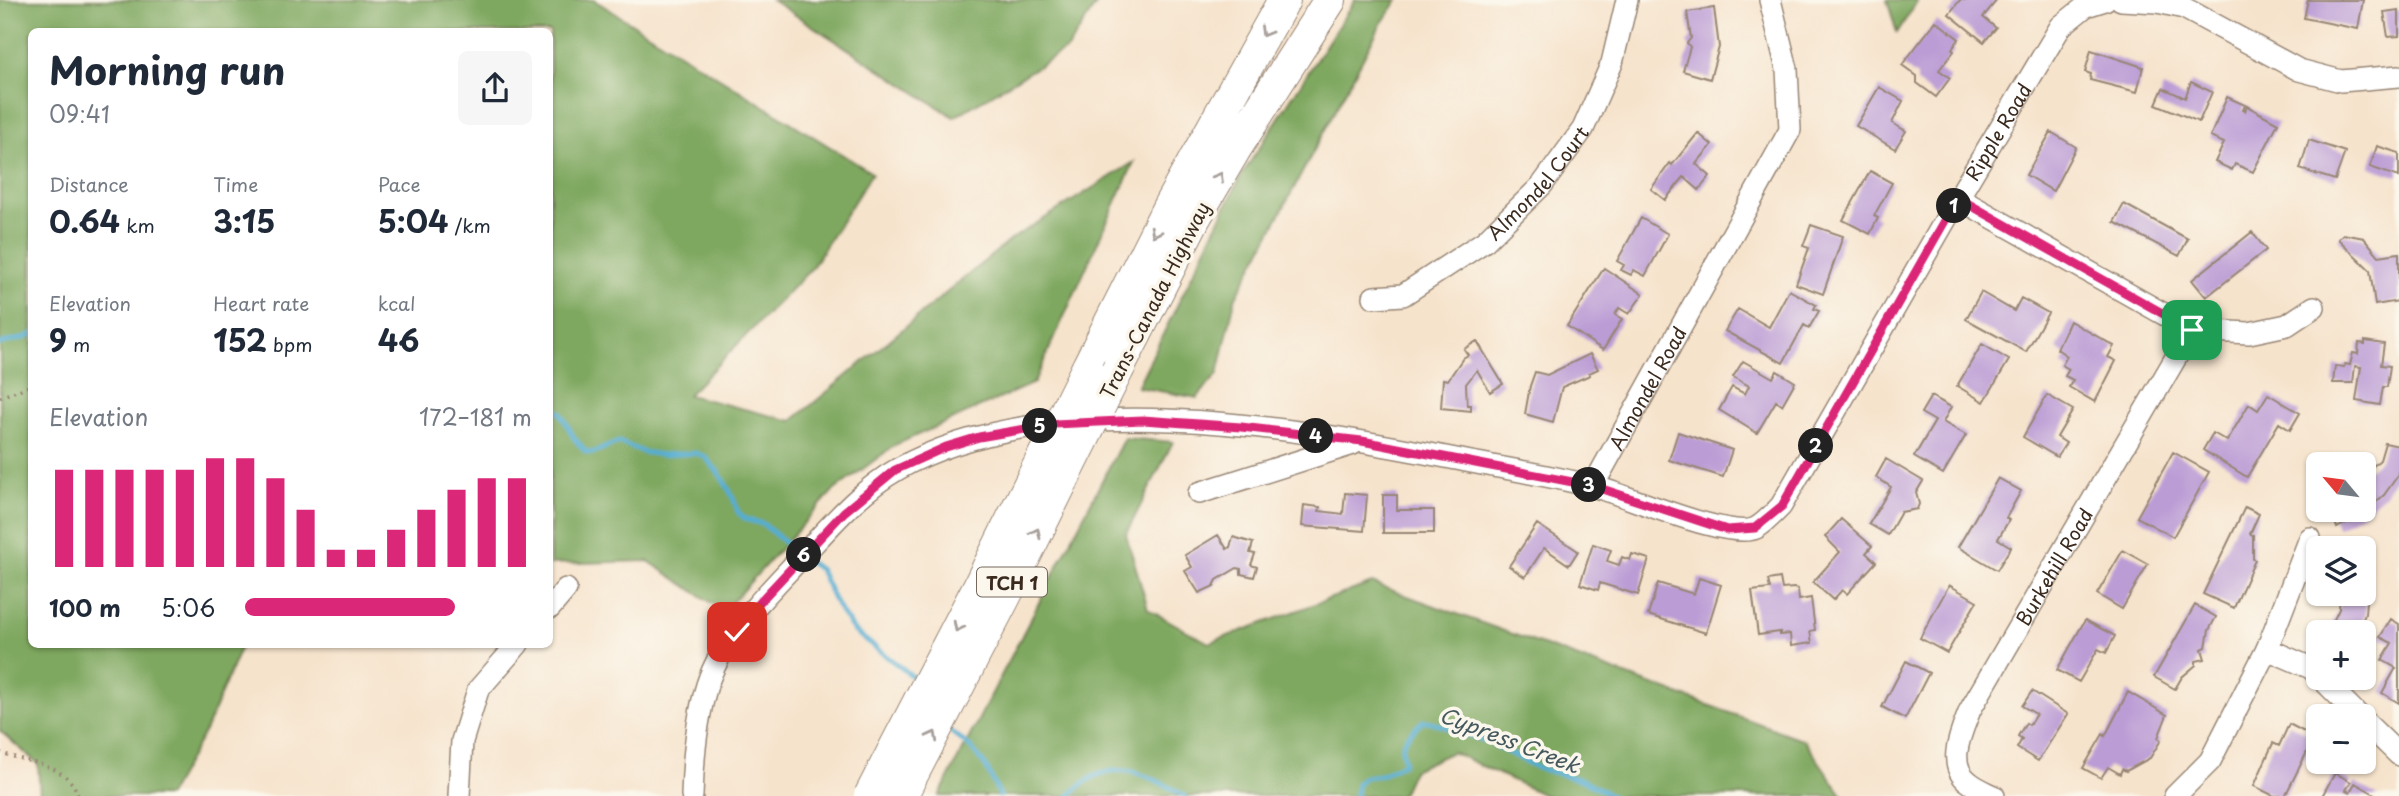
<!DOCTYPE html>
<html lang="en">
<head>
<meta charset="utf-8">
<style>
  :root { --surface:#fff; --page:#f6f6f7; --text:#1f2937; --muted:#747a83; --accent:#db2777 }
  body { margin:0; font-family:"Playpen Sans",sans-serif; background:var(--page); color:var(--text); height:100vh; display:flex; flex-direction:column; font-size:26px; white-space:nowrap }
  * { box-sizing:border-box; margin:0 }
  p { font-size:23px; color:var(--muted) }
  .icon { flex:none; width:38px; height:38px; fill:none; stroke:currentColor; stroke-width:2; stroke-linecap:round; stroke-linejoin:round }
  .map { position:relative; flex:1; overflow:hidden }
  .details { position:absolute; left:28px; top:28px; width:525px; height:620px; display:flex; flex-direction:column; background:var(--surface); border-radius:10px; box-shadow:0 2px 5px #0004 }
  .details>* { flex:none }
  .needle { width:46px; rotate:299deg }
  .controls { position:absolute; left:2306px; top:452px; display:grid; gap:14px }
  .controls a { display:grid; place-items:center; width:70px; height:70px; border-radius:10px; background:var(--surface); box-shadow:0 2px 5px #0004; font-size:35px }
  .pin { position:absolute; display:grid; place-items:center; width:60px; height:60px; color:#fff; margin:-30px; border-radius:14px; box-shadow:0 4px 10px #0006 }
  .km { position:absolute; width:35px; height:35px; margin:-18px; border-radius:50%; background:#222; color:#fff; font-size:19px; line-height:35px; text-align:center }
  .round { display:grid; place-items:center; flex:none; width:74px; height:74px; border-radius:10px; background:var(--page) }
  .headline { display:flex; align-items:center; justify-content:space-between; height:119px; padding:0 21px }
  h1 { font-size:38px; font-weight:700; line-height:52px }
  .figures { display:grid; grid-template-columns:repeat(3,1fr); gap:10px; height:119px; padding:7px 21px }
  .figures div { display:grid; align-content:center }
  .figures b { font-size:30px; font-weight:700 }
  .figures small { font-size:19px; font-weight:400 }
  .figures p { font-size:19px }
  .chart { height:196px; padding:14px 21px }
  .chart p { display:flex; justify-content:space-between }
  .chart svg { width:100%; height:126px; margin-top:7px; stroke:var(--accent); stroke-width:6 }
  ul { padding:0 21px; list-style:none; font-size:23px }
  li { display:grid; grid-template-columns:112px 84px 1fr; align-items:center; height:52px }
  li i { height:18px; border-radius:9px; background:var(--accent) }
  .map>svg:first-child { display:block }
  .forest { fill:#7ea75f; stroke:#5c683e; stroke-width:2 }
  .lines { fill:none; stroke-linecap:round; stroke-linejoin:round }
  .stream { stroke:#55add2; stroke-width:5 }
  .building { fill:#bb9cd5 }
  .minor-casing { stroke:#988675; stroke-width:24 }
  .highway-casing { stroke:#988675; stroke-width:34 }
  .path { stroke:#988675; stroke-width:3.5; stroke-dasharray:2 5; stroke-linecap:butt }
  .minor { stroke:#fff; stroke-width:21 }
  .highway { stroke:#fff; stroke-width:32 }
  .highway-bridge-casing { stroke:#988675; stroke-width:34; stroke-linecap:butt }
  .highway-bridge { stroke:#fff; stroke-width:32 }
  .oneway { stroke:#a79f9a }
  .route-casing { stroke:#fff; stroke-width:14 }
  .route { stroke:#db2777; stroke-width:9 }
  .labels { text-anchor:middle; dominant-baseline:central; stroke-width:7; stroke-linejoin:round; paint-order:stroke }
  .shield { fill:#fbf7ec; stroke:#75685c; stroke-width:2 }
  .shield-label { font-size:18px; font-weight:bold; fill:#3b2a1e }
  .street-label { font-size:19px; fill:#3b2a1e; stroke:#fbf7ec }
  .water-label { font-size:21px; font-style:italic; fill:#44585d; stroke:#fbf7ec }
</style>
</head>
<body>
<div class="map">
<svg width="2399" height="796" viewBox="0 0 2399 796">
  <rect width="100%" height="100%" fill="#fbf7ec"/>
  <filter id="ink" filterUnits="userSpaceOnUse"><feTurbulence type="fractalNoise" baseFrequency=".0143" numOctaves="2"/><feDisplacementMap in="SourceGraphic" scale="14" xChannelSelector="R" yChannelSelector="G"/><feConvolveMatrix kernelMatrix="1 2 1 2 8 2 1 2 1" color-interpolation-filters="sRGB"/></filter>
  <filter id="wash" filterUnits="userSpaceOnUse"><feTurbulence type="fractalNoise" baseFrequency=".00686" numOctaves="4" result="noise"/><feDisplacementMap in="SourceGraphic" scale="28" xChannelSelector="R" yChannelSelector="G"/><feGaussianBlur stdDeviation="1.57" result="paint"/><feColorMatrix in="noise" values="0 0 0 0 0 0 0 0 0 0 0 0 0 0 0 0 0 1.4 0 .05"/><feComposite in="paint" operator="in"/></filter>
  <g filter="url(#wash)">
    <rect width="100%" height="100%" fill="#f6e3cc"/>
    <!-- forest -->
    <path class="forest" d="M0,0h594l278,173 -61,96 -123,126 104,26 218,-181 124,-78 -100,221 -139,62 -63,47 -108,119 -76,-50 -98,3v-532h-518v612h210l-36,85 -38,67h-128l-2,-32 -38,-33z
      M772,0h327l-32,49 -113,68z
      M1355,0h43l-17,24 -146,275 -17,75 -21,24 -60,-11 104,-211z
      M1887,0h31l-21,33z
      M1124,438l49,4 -47,92 22,75 61,34 163,-60 432,157 39,56h-297l-94,-44 -39,18 -12,26h-462z"/>
    <g class="lines">
      <!-- stream -->
      <path class="stream" d="M0,344c8,-3 26,-5 32,-10
        M550,410l10,2 14,26 12,14 6,1 27,-11 24,10 18,3 35,-2 9,4 14,16 13,22 6,17 7,7 18,5 34,29
        M805,559l15,11 17,36 17,25 63,49
        M949,730l21,17 15,18 15,31
        M1069,796c40,-42 72,-25 116,0
        M1356,796l1,-12 8,-7 16,-2 23,-12c0,-4 -1,-8 -2,-12 -2,-11 14,-23 21,-30h5l58,20 52,27 47,13 27,15"/>
    </g>
    <g id="blocks">
      <!-- building -->
      <path class="building" d="M1960,0h37l-14,17 13,11 -12,14 -35,-28z
        M2308,0h55l-5,29 -54,-11z
        M1714,8l5,39 -9,32 -27,-8 7,-24 -3,-4 4,-5 -4,-26z
        M2399,10v26l-11,1 -4,-25z
        M1936,21l23,18 -7,10 2,2 -15,19 11,8 -14,19 -19,-14v-7l-15,-11z
        M2091,50l52,17 -6,25 -47,-12 1,-6 -6,-2z
        M2191,82l21,10 -13,30 -43,-18 7,-16 22,10z
        M1879,87l24,14 -11,22 14,8 -11,18 -39,-23z
        M2227,97l18,8 -2,5 2,1 2,-5 31,17 -25,49 -18,-8 -3,6 -17,-8 9,-19 -14,-6z
        M2051,132l25,15 -23,44 -27,-16z
        M1698,133l14,12 -16,19 14,12 -11,14 -15,-13 -19,23 -14,-11 19,-26 2,2z
        M2309,140l36,12 -10,28 -35,-11z
        M2377,146l22,7v24l-29,-10z
        M1870,171l22,12 -18,33 4,2 -8,16 -27,-14z
        M2124,204l64,35 -9,17 -65,-34z
        M1641,218l27,16 -23,42 -11,-6 -3,5 -10,-5 3,-5 -7,-4z
        M1811,225l32,11 -20,58 -27,-10 13,-36 -6,-2z
        M2252,232l14,18 -60,47 -14,-17z
        M2343,234l21,4 15,18 20,-3v48l-24,4 -5,-35 -32,-31z
        M1604,268l39,26 -14,20 -10,-6 -4,7 7,4 -19,31 -36,-24z
        M1789,290l27,15 -2,4 5,2 -10,17 -5,-3 -21,38 -58,-32 13,-22 31,18z
        M1981,292l33,19 7,-13 27,15 -22,39 -60,-33z
        M2070,321l44,25 -6,11 8,4 -21,41 -26,-15 4,-7 -8,-4 4,-7 -7,-4 5,-9 -10,-7z
        M1477,341l26,43 -13,8 -13,-22 -11,14 1,21h4v6l-30,-3 2,-29 5,1 15,-22 5,-3 -4,-6z
        M2365,341l19,3 -3,21 9,1 -3,21h-4l-3,18 -24,-4 5,-34 -6,-1 -2,17h-20l2,-17 9,1 1,-3 5,1 3,-12 5,1 1,-11 6,1z
        M1982,344l27,16 -25,42 -27,-16z
        M1590,354l8,15 -9,4 1,2 -28,12 -9,35 -28,-8 5,-28 5,-14 12,3z
        M1743,361l30,17 4,-7 18,11 -13,23 -6,-4 -19,32 -38,-23 13,-23 13,7 4,-8 -16,-9z
        M2268,394l32,19 -10,17 -11,-7 -32,54 -44,-27 10,-17 14,8 22,-37 9,6z
        M2047,395l26,15 -16,27 9,6 -9,14 -34,-20z
        M1931,396l20,11 -8,15 23,13 -23,39 -29,-17 21,-36 -14,-8z
        M1678,432l54,18 -9,27 -54,-17z
        M2385,443l14,3v28l-15,21 -22,19 -25,14 -6,-19h33v-35l16,-14z
        M2173,452l36,20 -36,65 -36,-20z
        M1886,459l37,22 -7,12 3,11 -2,5 -16,3 -13,23 -19,-11 22,-37 -15,-10z
        M1998,478l23,13 -15,27 3,2 -11,19 13,8 -14,23 -39,-23z
        M1345,493l22,2 -3,36 -62,-5 2,-21 16,2 -1,4 24,3z
        M1383,495h14v15h37v23h-51z
        M2245,507l14,7 -9,20 3,1v24l2,1 -21,48 -31,-14z
        M1841,519l31,27 -6,7 10,9 -29,32 -5,-4 -9,10 -20,-18 27,-30 -15,-15z
        M1537,524l41,27 -9,14 -25,-17 -19,29 -16,-11z
        M1218,535l9,14 3,-2 3,-10 20,6 -3,10 5,1 -4,11 6,2 -3,10 -13,-3v-5l-4,-1 -20,12 -3,6 -15,7 -14,-22 7,-4 -7,-12z
        M1593,544l18,6 -4,11 12,4 3,-8 8,3 2,-6 17,5 -11,36 -38,-12 -2,7 -18,-6z
        M2123,550l25,14 -26,45 -25,-15z
        M1699,578l22,7 -15,48 -58,-18 10,-32 36,11z
        M1780,578l2,11 12,-1 4,1 1,11 12,-2 4,32 -5,1 2,12 -21,3 -1,-12 -10,1v-3l-22,3 -6,-44 18,-2 -2,-9z
        M1949,585l28,16 -30,52 -27,-15z
        M2364,588h3l-2,26 -7,18 -29,-2 10,-21 1,-16h24z
        M2195,605l21,12 -7,13 -3,17 -4,2 3,10 -9,2v4l-14,12 -7,12 -21,-12z
        M2391,619l8,5v79l-17,-10 14,-25 -14,-8 10,-17 -12,-6z
        M2085,620l30,16 -9,17 -8,-4 -19,33 -22,-12z
        M1906,661l23,12 -24,46 -23,-12z
        M2032,691l36,23 -30,47 -21,-13 5,-9 -4,-3 8,-13 3,2 7,-11 -14,-8z
        M2128,692l39,23 -9,23 3,2 -11,18 -24,13 -4,-2 -2,5 -12,-7 -7,11 -18,-10 20,-34 2,2z
        M2289,724l23,12 -3,7 2,1 -26,52h-11l-20,-10 19,-43 6,3z
        M2335,773l16,9 -5,8 4,2 5,-9 23,13h-56z"/>
    </g>
  </g>
  <g filter="url(#ink)">
    <use href="#blocks" fill-opacity="0" stroke="#988675" stroke-width="2"/>
    <g class="lines">
      <!-- minor casing -->
      <g class="minor-casing">
        <g id="minor">
          <path d="M2121,0l37,2 26,6 115,62 42,11 58,-5"/>
          <path d="M1958,198l234,132 57,3 38,-8 27,-18"/>
          <path id="s1" d="M1374,297l29,-2 82,-54 57,-56 41,-56 29,-66 15,-63"/>
          <path id="s2" d="M1593,486l197,-356 -3,-61 -17,-69"/>
          <path d="M1199,493l154,-49"/>
          <path d="M550,608l16,-19"/>
          <path d="M2267,649l43,-111"/>
          <path d="M2320,677l39,39"/>
          <path d="M2364,721l35,34"/>
          <path d="M459,796l3,-55 16,-51 40,-46"/>
          <path id="s3" d="M692,796c1,-37 4,-75 15,-111 16,-50 63,-94 98,-132 28,-30 56,-63 93,-84 152,-85 394,-42 558,-10 45,9 91,16 136,27 33,8 137,55 164,42 9,-5 18,-15 25,-22l177,-308 103,-172 25,-20 19,-6"/>
          <path id="s4" d="M1994,796c-8,-4 -18,-8 -25,-14 -24,-17 -7,-51 1,-72l222,-380"/>
          <path d="M2175,796l35,-35 57,-112 44,19 8,8"/>
        </g>
      </g>
      <!-- highway casing -->
      <g class="highway-casing">
        <path id="highway" d="M1119,367l75,-148 41,-70 95,-149
          M1087,369l82,-163 115,-206"/>
      </g>
      <!-- path -->
      <path class="path" d="M0,397l32,-12
        M0,752c27,12 69,11 78,44"/>
      <!-- minor -->
      <use href="#minor" class="minor"/>
      <!-- highway -->
      <use href="#highway" class="highway"/>
      <!-- highway-bridge casing -->
      <g class="highway-bridge-casing">
        <path id="highway-bridge" d="M870,796l109,-210 108,-217
          M901,796l103,-198 115,-231"/>
      </g>
      <!-- highway-bridge -->
      <use href="#highway-bridge" class="highway-bridge"/>
    </g>
    <!-- one-way arrows -->
    <defs><path id="oneway-chevron" d="M-2-3.5L2.5 0L-2 3.5" fill="none" stroke-width="1.6" stroke-linecap="round" stroke-linejoin="round" transform="scale(1.75)"/></defs>
    <g class="oneway">
      <use href="#oneway-chevron" transform="translate(1265 32) rotate(120)"/>
      <use href="#oneway-chevron" transform="translate(1219 177) rotate(-60)"/>
      <use href="#oneway-chevron" transform="translate(1155 232) rotate(117)"/>
      <use href="#oneway-chevron" transform="translate(1036 533) rotate(-64)"/>
      <use href="#oneway-chevron" transform="translate(958 627) rotate(117)"/>
      <use href="#oneway-chevron" transform="translate(933 736) rotate(-62)"/>
    </g>
  </g>
  <g class="lines" filter="url(#ink)">
    <!-- route casing -->
    <g class="route-casing">
      <path id="route" d="M737,632l18,-25 89,-95 51,-42 51,-23 33,-10 75,-13 89,-4 98,7 121,14 231,45 134,44 28,-2 27,-22 176,-308 234,132"/>
    </g>
    <!-- route -->
    <use href="#route" class="route"/>
  </g>
  <g class="labels">
    <!-- shield labels -->
    <rect class="shield" x="977" y="567.5" width="70" height="29" rx="5"/>
    <g class="shield-label">
      <text x="1012" y="582">TCH 1</text>
    </g>
    <!-- street labels -->
    <g class="street-label">
      <text stroke="none"><textPath href="#s3" startOffset="1748">Ripple Road</textPath></text>
      <text stroke="none"><textPath href="#s1" startOffset="206">Almondel Court</textPath></text>
      <text transform="translate(1154 300) rotate(-63)">Trans-Canada Highway</text>
      <text stroke="none"><textPath href="#s2" startOffset="112">Almondel Road</textPath></text>
      <text stroke="none"><textPath href="#s4" startOffset="273">Burkehill Road</textPath></text>
    </g>
    <!-- water labels -->
    <g class="water-label">
      <text transform="translate(1510 739) rotate(21)">Cypress Creek</text>
    </g>
  </g>
</svg>
<div class="controls">
<a><svg class="needle" viewBox="-14 -14 28 28"><path d="M0-13l5 13h-10z" fill="#e53935"/><path d="M0 13l5-13h-10z" fill="#747a83"/></svg></a>
<a><svg class="icon" aria-label="layers" viewBox="0 0 24 24"><path d="M12 4l9 5-9 5-9-5zM3 14l9 5 9-5"/></svg></a>
<a>+</a>
<a>−</a>
</div>
<div class="pin" style="left:2192px;top:330px;background:#1e9e55"><svg class="icon" aria-label="arrive" viewBox="0 0 24 24"><path d="M6 21V4h12l-3 4 3 4H6"/></svg></div>
<div class="pin" style="left:737px;top:632px;background:#d93025"><svg class="icon" aria-label="check" viewBox="0 0 24 24"><path d="M5 12l5 5 9-10"/></svg></div>
<b class="km" style="left:1954px;top:206px">1</b>
<b class="km" style="left:1816px;top:446px">2</b>
<b class="km" style="left:1589px;top:485px">3</b>
<b class="km" style="left:1316px;top:436px">4</b>
<b class="km" style="left:1040px;top:426px">5</b>
<b class="km" style="left:804px;top:555px">6</b>
<section class="details">
<div class="headline"><div><h1>Morning run</h1><p>09:41</p></div><a class="round"><svg class="icon" aria-label="share" viewBox="0 0 24 24"><path d="M12 15V3M7 8l5-5 5 5M5 13v7h14v-7"/></svg></a></div>
<div class="figures">
<div><p>Distance</p><b>0.64<small> km</small></b></div>
<div><p>Time</p><b>3:15</b></div>
<div><p>Pace</p><b>5:04<small> /km</small></b></div>
</div>
<div class="figures">
<div><p>Elevation</p><b>9<small> m</small></b></div>
<div><p>Heart rate</p><b>152<small> bpm</small></b></div>
<div><p>kcal</p><b>46</b></div>
</div>
<div class="chart"><p><span>Elevation</span>172–181 m</p>
<svg viewBox="0 0 160 44" preserveAspectRatio="none"><path d="M5 44V10M15 44V10M25 44V10M35 44V10M45 44V10M55 44V6M65 44V6M75 44V13M85 44V24M95 44V38M105 44V38M115 44V31M125 44V24M135 44V17M145 44V13M155 44V13"/></svg>
</div>
<ul>
<li><b>100 m</b>5:06<i style="width:73%"></i></li>
</ul>
</section>
</div>
</body>
</html>
